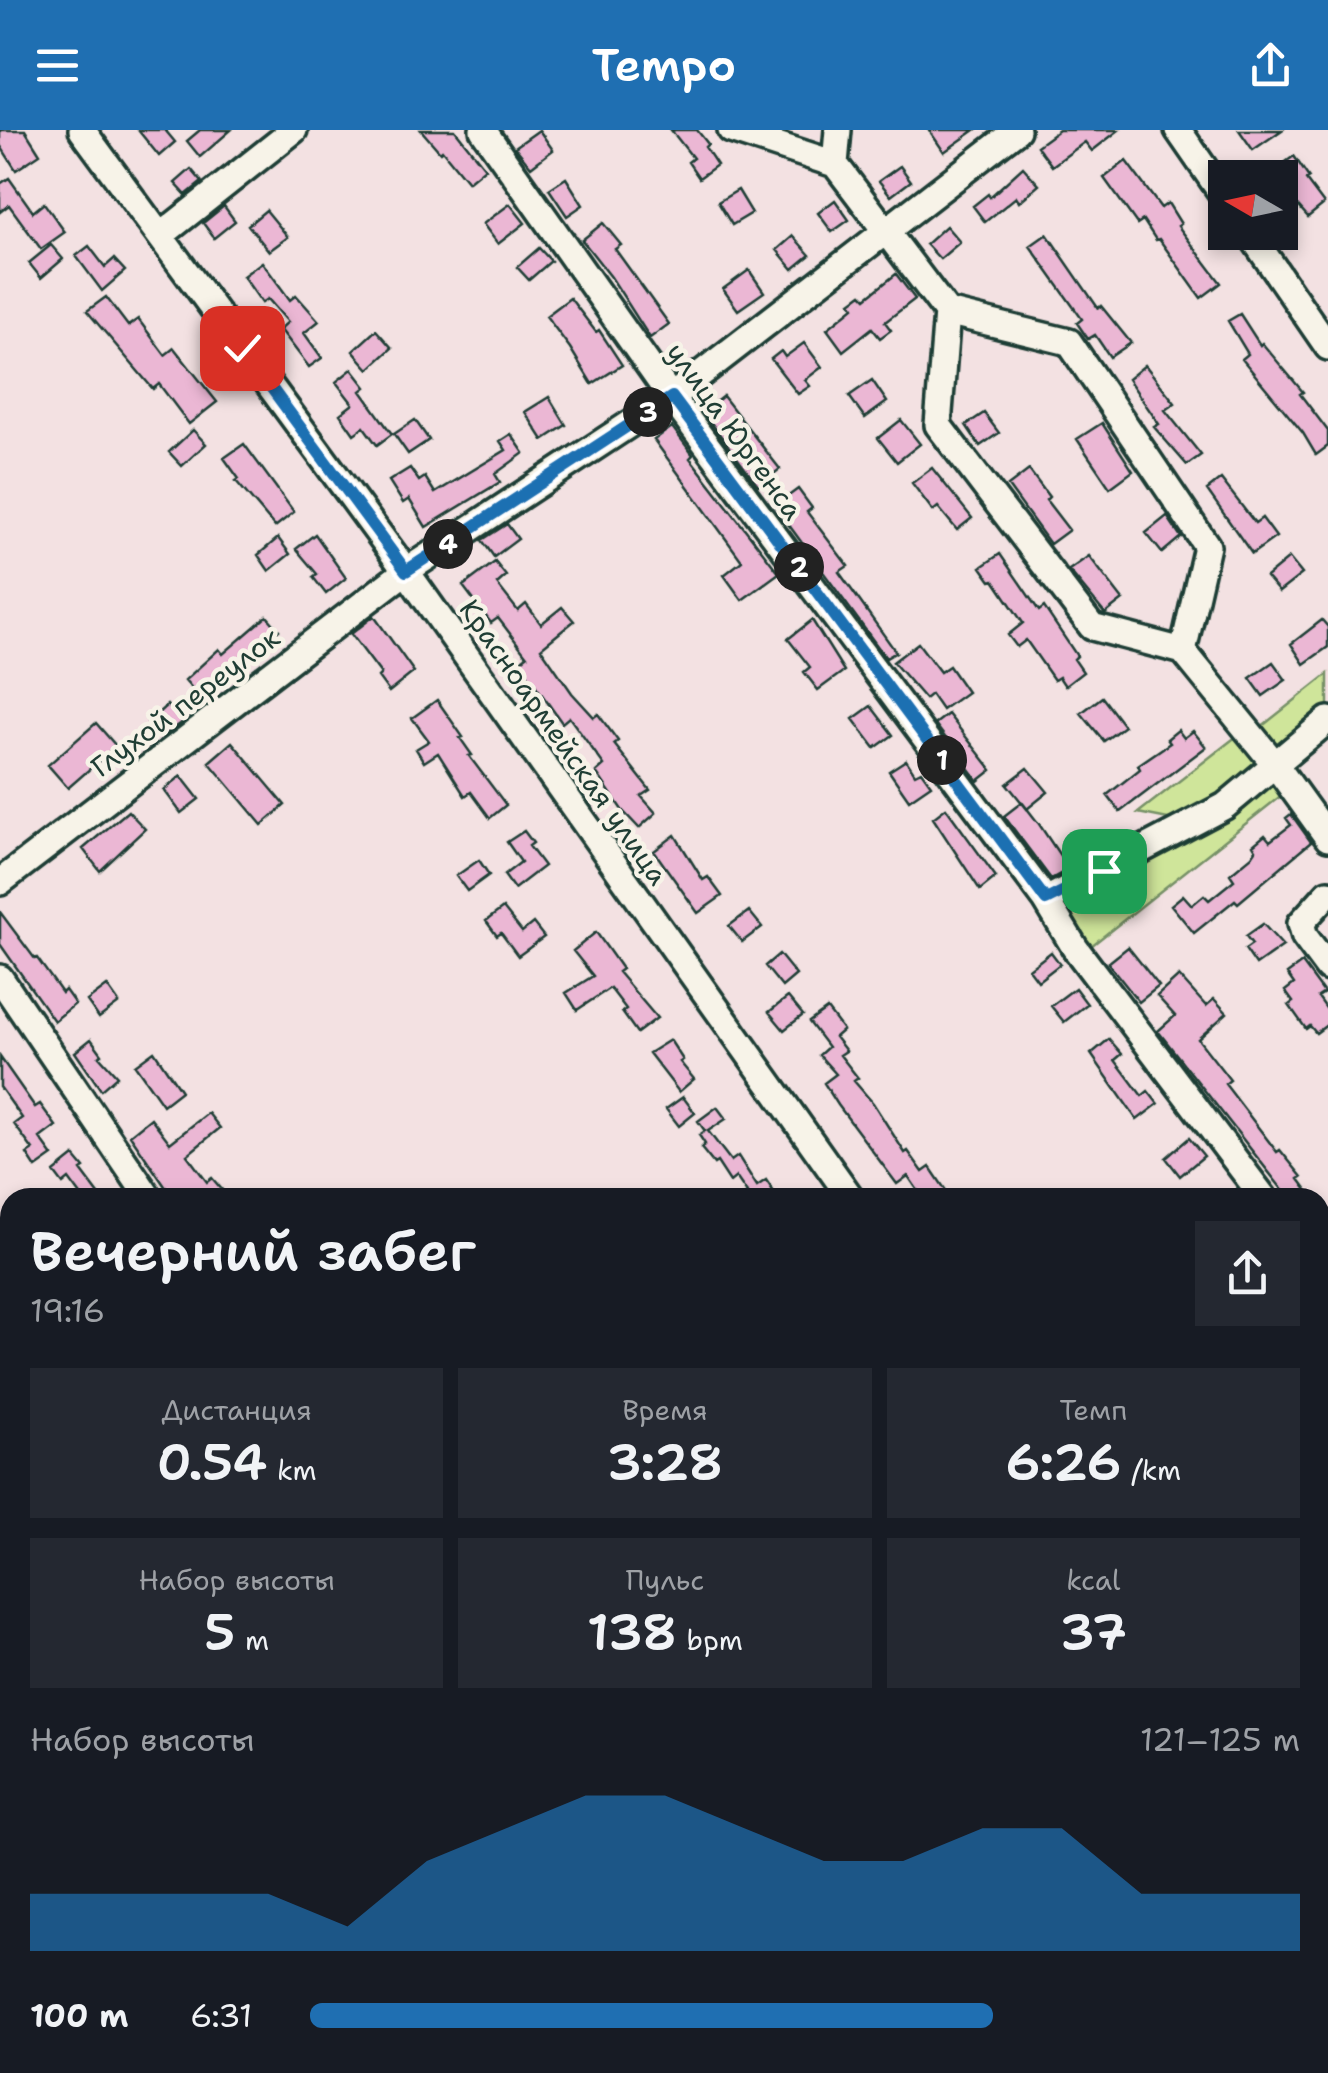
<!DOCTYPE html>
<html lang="ru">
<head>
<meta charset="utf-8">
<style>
  :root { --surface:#171b24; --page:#242831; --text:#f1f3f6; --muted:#9ea1a6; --accent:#1f6fb2 }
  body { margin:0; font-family:"Shantell Sans",sans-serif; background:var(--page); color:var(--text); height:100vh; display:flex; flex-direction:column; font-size:38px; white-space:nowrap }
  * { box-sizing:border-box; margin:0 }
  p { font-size:32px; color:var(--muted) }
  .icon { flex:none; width:55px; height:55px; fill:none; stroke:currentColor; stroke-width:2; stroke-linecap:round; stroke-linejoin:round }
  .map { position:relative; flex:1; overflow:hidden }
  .panel { position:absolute; left:0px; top:1058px; width:1330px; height:888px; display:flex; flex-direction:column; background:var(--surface); border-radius:30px 30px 0 0; box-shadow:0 5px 15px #0003 }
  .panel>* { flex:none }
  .needle { width:65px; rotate:279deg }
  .controls { position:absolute; left:1208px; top:30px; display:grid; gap:20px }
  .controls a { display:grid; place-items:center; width:90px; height:90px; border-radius:0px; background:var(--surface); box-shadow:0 5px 15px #0003; font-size:50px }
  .pin { position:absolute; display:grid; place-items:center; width:85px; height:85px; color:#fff; margin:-42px; border-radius:20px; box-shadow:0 5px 15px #0006 }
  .km { position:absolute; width:50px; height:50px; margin:-25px; border-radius:50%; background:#222; color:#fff; font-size:28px; line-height:50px; text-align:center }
  .round { display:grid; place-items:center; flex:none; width:105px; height:105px; border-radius:0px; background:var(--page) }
  .summary { display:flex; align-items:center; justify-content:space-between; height:170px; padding:0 30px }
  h1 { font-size:55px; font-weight:600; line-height:75px }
  .metrics { display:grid; grid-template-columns:repeat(3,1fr); gap:15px; height:170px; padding:10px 30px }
  .metrics div { display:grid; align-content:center; border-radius:0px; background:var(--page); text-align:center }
  .metrics b { font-size:50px; font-weight:600 }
  .metrics small { font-size:28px; font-weight:400 }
  .metrics p { font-size:28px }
  .chart { height:280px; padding:20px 30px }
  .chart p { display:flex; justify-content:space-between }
  .chart svg { width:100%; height:180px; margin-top:10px; fill:var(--accent); opacity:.7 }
  ul { padding:0 30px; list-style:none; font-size:32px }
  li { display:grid; grid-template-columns:160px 120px 1fr; align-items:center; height:75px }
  li i { height:25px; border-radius:12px; background:var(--accent) }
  header { display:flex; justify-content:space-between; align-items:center; height:130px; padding:0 30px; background:var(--accent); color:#fff; font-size:45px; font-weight:600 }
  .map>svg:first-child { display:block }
  .green { fill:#cfe59a; stroke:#779167; stroke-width:2.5 }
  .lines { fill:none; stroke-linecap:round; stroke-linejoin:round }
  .stream { stroke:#608fa2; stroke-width:5 }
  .building { fill:#ebb7d4; stroke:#1f3d34; stroke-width:2.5 }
  .minor-casing { stroke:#1f3d34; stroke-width:32 }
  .minor { stroke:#f7f3e8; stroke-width:25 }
  .route-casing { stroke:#fff; stroke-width:20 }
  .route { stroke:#1f6fb2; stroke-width:12 }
  .labels { text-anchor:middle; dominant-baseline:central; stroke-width:9; stroke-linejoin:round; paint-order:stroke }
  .street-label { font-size:28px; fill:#1f3d34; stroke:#f7f3e8 }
</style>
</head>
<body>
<header><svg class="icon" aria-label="menu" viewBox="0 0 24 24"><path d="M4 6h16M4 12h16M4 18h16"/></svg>Tempo<svg class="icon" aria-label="share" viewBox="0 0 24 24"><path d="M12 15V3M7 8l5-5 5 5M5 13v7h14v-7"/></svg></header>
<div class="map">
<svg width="1328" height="1943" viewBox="0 0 1328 1943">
  <rect width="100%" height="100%" fill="#f3e1e2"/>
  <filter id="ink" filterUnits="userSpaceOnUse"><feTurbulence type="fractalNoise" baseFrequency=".01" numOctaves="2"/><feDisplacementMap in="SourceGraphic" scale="20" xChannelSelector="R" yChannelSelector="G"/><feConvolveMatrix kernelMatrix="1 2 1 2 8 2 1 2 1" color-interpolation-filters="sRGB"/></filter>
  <g filter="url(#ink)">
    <!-- green -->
    <path class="green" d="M1328,544v45l-50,39 -22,-27z
      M1237,606l24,26 -21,27 -67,31 -35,-7z
      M1273,639l14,22 -201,159 -34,-44z
      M250,1935h135l6,8h-142z"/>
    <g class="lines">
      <!-- stream -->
      <path class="stream" d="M0,1430l10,10
        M365,1935l5,8"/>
    </g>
    <!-- building -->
    <path class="building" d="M0,0h25l15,24 -24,16 -16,-25z
      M138,0h27l10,12 -16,14z
      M200,0h31l-31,27 -13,-16z
      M421,0h34l30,38 -17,14 -26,-32 -2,2z
      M539,0l14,20 -22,17 -16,-20z
      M671,0h26l11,14 -3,3 12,18 -18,13 -11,-16 5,-4z
      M929,0h46l-31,22z
      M1059,0h60l-27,21 -7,-9 -33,24 -15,-20z
      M1239,0h43l-29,20z
      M1294,26l15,22 -3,2 18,24 -16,13 -21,-24 -7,-15 -8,-6z
      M1126,31l35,47 7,-5 13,21 -3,2 43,57 -20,15 -42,-59 -3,1 -13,-20 -6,4 -33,-46z
      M900,36l11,15 -20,15 -12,-15z
      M1023,37l16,18 -20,17 -3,-5 -31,25 -12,-16 15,-12 2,3z
      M191,39l11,13 -16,13 -11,-12z
      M9,48l24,34 11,-9 21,29 -24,17 -32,-44 -9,7v-28z
      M566,48l17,27 -16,11 -18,-27z
      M738,60l14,23 -20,12 -14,-23z
      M835,70l14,20 -17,12 -14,-19z
      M510,74l15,19 -27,21 -15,-20z
      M224,76l11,15 -21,17 -11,-15z
      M266,80l22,27 -19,14 -21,-26z
      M603,93l18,22 -6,4 54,75 -19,14 -39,-61 -29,-37z
      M946,96l14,16 -20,17 -14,-15z
      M1047,104l51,74 3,-2 30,37 -21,14 -15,-22 -7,4 -11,-16 5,-4 -52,-73z
      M793,106l17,19 -17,14 -16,-19z
      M51,115l12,14 -22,19 -12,-15z
      M89,116l16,21 9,-8 11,12 -23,20 -26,-35z
      M539,118l12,13 -22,19 -12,-13z
      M262,132l28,38 6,-5 23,26 -15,12 18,25 -13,9 -29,-38 8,-7 -20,-23 -6,4 -19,-27z
      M749,140l15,22 -26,18 -15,-21z
      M896,144l19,25 -30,23 6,8 -11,8 -8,-10 -29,23 -16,-22 27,-22 -3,-5 11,-8 4,4z
      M106,167l22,29 10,-7 27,36 9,-7 43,54 -28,22 -30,-40 -6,5 -66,-78z
      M570,168l26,34 3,-2 23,35 -30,19 -22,-36 -24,-32z
      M1240,184l20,31 2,-2 41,49 -3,2 28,37v15l-12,9 -13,-22 -61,-74 6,-5 -20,-33z
      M376,200l16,18 -23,21 -16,-18z
      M804,213l18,24 -17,13 5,6 -12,8 -27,-35 10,-8 4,6z
      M1145,235l30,38 -10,7 36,45 -14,10 -33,-38 5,-3 -31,-45z
      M352,239l14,18 -5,4 31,43 -15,11 -13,-18 -10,7 -14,-20 13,-10 -17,-22z
      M872,250l15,22 -22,16 -16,-22z
      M723,266l57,73 -22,17 -55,-74z
      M549,267l17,28 -23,15 -18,-28z
      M984,283l15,20 -19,13 -14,-21z
      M415,290l14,20 -21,14 -14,-20z
      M901,290l19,24 -23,18 -19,-24z
      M1102,293l31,48 -23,17 -33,-49z
      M672,297l21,28 -3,3 89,115 -37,27 -18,-25 18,-14 -88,-121z
      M193,300l13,14 -24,22 -13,-14z
      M511,304l13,19 -29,21 5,8 -74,45 -17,-28 -6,4 -14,-22 21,-13 9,13 6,-4 10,16 71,-43 -6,-9z
      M244,314l50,68 -19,15 -39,-46 3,-2 -15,-21z
      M932,338l40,50 -15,12 -19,-23 -5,4 -21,-28z
      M1029,340l20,27 -3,3 23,30 -19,14 -42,-58z
      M1221,349l34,44 7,-5 14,19 -24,17 -45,-64z
      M798,359l14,19 -5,4 41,54 -9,6 57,80 -10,6 -111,-152z
      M1167,386l14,21 -19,16 -16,-20z
      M507,394l11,15 -24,18 -12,-17z
      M315,404l31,44 -20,16 -13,-17 4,-3 -21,-25z
      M278,408l12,16 -21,17 -11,-16z
      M1000,424l39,57 5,-4 33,49 -3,3 9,13 -18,14 -6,-9 -5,3 -28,-40 -9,7 -9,-12 15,-12 -29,-43 -3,1 -10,-14z
      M1089,426l34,44 -18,14 -36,-44z
      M1289,428l13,16 -23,18 -13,-15z
      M495,432l11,14 -9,8 21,27 8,-7 15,20 21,-17 12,14 -33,27 31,45 22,24 4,-3 20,27 -4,3 36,46 -9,6 15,17 -17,15 -17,-18 -26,-38 8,-7 -35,-48 -7,6 -43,-61 8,-6 -29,-38 -7,5 -28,-37z
      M267,486l12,14 -78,69 -16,-19 34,-31 4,5z
      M374,486l40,56 -25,20 -11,-15 3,-3 -30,-40z
      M812,490l32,51 -26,19 -14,-18 6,-5 -22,-28z
      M1322,490l6,7v20l-24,17 -13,-20z
      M918,513l22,29 9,-6 18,26 -25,18 -11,-16 -6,5 -32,-37z
      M1273,532l13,18 -23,16 -13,-18z
      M1102,567l22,29 -20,15 -23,-28z
      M437,570l26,37 -3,1 12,17 -3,1 37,49 -16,13 -19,-26 -6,4 -27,-43 -14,9 -8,-13 13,-8 -17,-23z
      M167,575l16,17 -21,15 -14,-15z
      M871,576l22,29 -18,13 -22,-29z
      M948,584l44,56 -14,11 -43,-57z
      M96,593l20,23 -48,42 -20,-23z
      M1178,600l6,8 9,-7 13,16 -86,65 -13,-17 33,-26 -2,-4 32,-22 -3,-4z
      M232,612l53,63 -23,20 -53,-63z
      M906,630l9,14 6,-3 10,14 -22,15 -20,-29z
      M1028,638l20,24 -21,17 -20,-25z
      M181,646l18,23 -18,14 -17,-23z
      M1022,672l17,22 30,45 -18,10 -47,-63z
      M946,678l50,69 -16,13 -47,-72z
      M128,681l17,18 -45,42 -17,-22z
      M1291,684l20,28 -73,61 -3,-3 -41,33 -23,-28 12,-10 9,10 12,-10 5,5 25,-20 -4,-6 22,-18 4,-6 -3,-5 12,-10 5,6 21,-16 -5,-7z
      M524,701l9,12 -4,3 15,20 -30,23 -10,-14 17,-13 -14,-20z
      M675,705l28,45 5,-3 14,19 -24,17 -44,-62z
      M479,730l10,15 -22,16 -11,-15z
      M503,778l19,24 11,-9 11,14 -26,19 -17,-23 -4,3 -11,-15z
      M749,781l13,16 -20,15 -13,-16z
      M0,782l35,47 2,-1 25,35 3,-3 10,14 -21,17 -54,-77z
      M1263,794l20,22 -27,19 -11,-16 7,-5 -6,-8z
      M596,802l26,37 -4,3 39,46 -20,15 -15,-21 4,-3 -16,-21 -33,22 -11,-17 27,-17 -20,-25z
      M1128,817l31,39 -20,16 -31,-39z
      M1051,822l9,12 -22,17 -9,-12z
      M779,824l17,21 -14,12 -17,-21z
      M1302,833l22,30 -6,4 10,14v13l-12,9 -6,-7 -4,3 -17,-24 4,-3 -8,-11 9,-7 -7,-10z
      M1179,846l27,30 8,-7 13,14 -29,26 32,41 -5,4 52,68 3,-2 22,27 -3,2 14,19h-24l-131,-167 17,-15 -18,-20z
      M107,856l12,17 -20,15 -12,-17z
      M1075,858l12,16 -23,18 -13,-16z
      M788,867l15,18 -19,15 -15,-18z
      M827,879l16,21 -8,7 11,14 -6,4 18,23 -4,3 19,22 32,50 3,-2 15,21 7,-5 21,31h-28l-15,-22 -11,8 -59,-79 -14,-22 12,-9 -17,-19 9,-8 -19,-25z
      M91,909l11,15 -3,2 18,20 -16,14 -26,-38z
      M1109,909l13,15 -7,6 27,36 6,-5 10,13 -21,16 -46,-66z
      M670,910l13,20 -3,2 14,17 -15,13 -30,-39z
      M154,921l27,40 -18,14 -28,-40z
      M0,927l35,50 5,-3 16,22 -16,12 13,18 -17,12 -9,-14 6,-4 -19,-26 8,-6 -22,-31z
      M683,967l12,16 -16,13 -13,-17z
      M717,977l9,12 -18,12 23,30 7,-5 19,30 9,-6 12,18h-38l7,-5 -11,-16 -6,5 -13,-20 -3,2 -13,-16 4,-4 -6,-9 6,-4 -7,-10z
      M208,983l12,15 -33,27 20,27 5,-4 17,20h-35l-6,-8 -15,8 -43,-63 21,-17 19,25z
      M1189,1008l15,18 -24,20 -14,-18z
      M74,1026l10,12 -3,2 21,28h-19l-14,-19 -6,5 -9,-12z"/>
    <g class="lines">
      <!-- minor casing -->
      <g class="minor-casing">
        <path id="minor" d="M82,0l324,441 445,627
          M483,0l188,267 375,503 29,48 189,250
          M731,0l104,34
          M838,0l-3,34 112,148 122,30 138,204 -24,105 91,112 54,75
          M1178,0l47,68
          M1249,102l79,115
          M160,106l134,-106
          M947,182l-9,113 154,202 91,24
          M0,752l406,-311 265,-174 346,-267
          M1328,763l-27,30 4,14 23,31
          M1046,770l179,-94 103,-86
          M0,848l149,220
          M1320,1141l8,10
          M0,1621l10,9
          M0,1725l10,-11
          M1320,1728l8,11 -8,7
          M752,1935l6,8
          M239,1943l2,-8 42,8
          M1082,1943l9,-8"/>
      </g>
      <!-- minor -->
      <use href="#minor" class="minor"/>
    </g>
  </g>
  <g class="lines" filter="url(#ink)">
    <!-- route casing -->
    <g class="route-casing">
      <path id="route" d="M242,218l164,223 266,-174 374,503 58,-29"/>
    </g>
    <!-- route -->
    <use href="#route" class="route"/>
  </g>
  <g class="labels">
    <!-- street labels -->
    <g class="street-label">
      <text transform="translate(735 301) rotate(54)">улица Юргенса</text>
      <text transform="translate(185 572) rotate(-37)">Глухой переулок</text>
      <text transform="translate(564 612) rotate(55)">Красноармейская улица</text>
    </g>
  </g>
</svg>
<div class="controls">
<a><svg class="needle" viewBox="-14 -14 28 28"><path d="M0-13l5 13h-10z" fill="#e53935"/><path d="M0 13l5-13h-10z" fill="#9ea1a6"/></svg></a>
</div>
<div class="pin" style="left:1104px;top:741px;background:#1e9e55"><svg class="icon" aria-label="arrive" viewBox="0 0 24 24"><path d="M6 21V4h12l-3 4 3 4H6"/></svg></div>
<div class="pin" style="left:242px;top:218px;background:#d93025"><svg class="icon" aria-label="check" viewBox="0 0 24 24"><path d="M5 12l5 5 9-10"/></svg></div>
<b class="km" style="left:942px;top:630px">1</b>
<b class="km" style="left:799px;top:437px">2</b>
<b class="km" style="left:648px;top:282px">3</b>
<b class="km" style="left:448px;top:414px">4</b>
<section class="panel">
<div class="summary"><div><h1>Вечерний забег</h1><p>19:16</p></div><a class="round"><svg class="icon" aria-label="share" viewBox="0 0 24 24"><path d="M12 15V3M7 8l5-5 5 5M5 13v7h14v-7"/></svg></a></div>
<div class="metrics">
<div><p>Дистанция</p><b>0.54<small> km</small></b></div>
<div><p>Время</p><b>3:28</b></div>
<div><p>Темп</p><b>6:26<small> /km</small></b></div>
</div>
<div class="metrics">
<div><p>Набор высоты</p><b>5<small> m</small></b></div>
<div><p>Пульс</p><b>138<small> bpm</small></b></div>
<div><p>kcal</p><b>37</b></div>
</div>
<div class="chart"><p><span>Набор высоты</span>121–125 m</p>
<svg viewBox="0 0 160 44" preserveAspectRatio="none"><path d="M0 44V30L10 30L20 30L30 30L40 38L50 22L60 14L70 6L80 6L90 14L100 22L110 22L120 14L130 14L140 30L150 30L160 30V44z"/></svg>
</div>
<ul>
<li><b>100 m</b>6:31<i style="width:69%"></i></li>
</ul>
</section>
</div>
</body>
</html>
